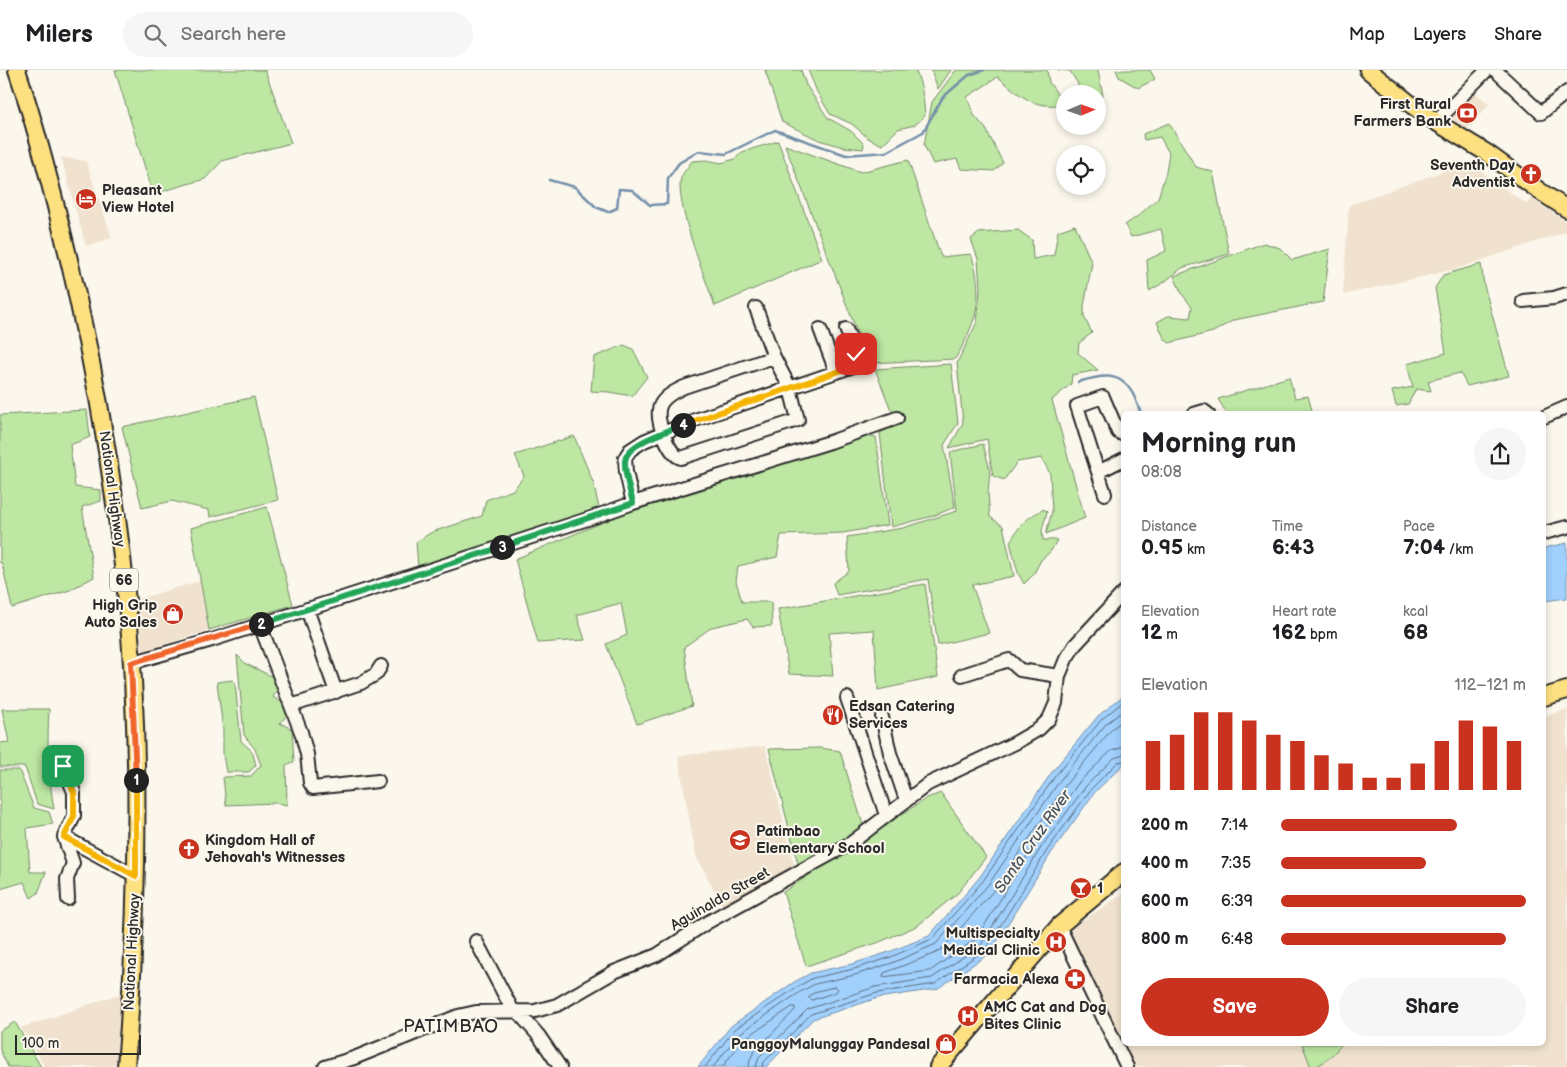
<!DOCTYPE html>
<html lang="en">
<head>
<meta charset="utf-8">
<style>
  :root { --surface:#fff; --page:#f6f6f6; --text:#202124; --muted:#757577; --line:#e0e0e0; --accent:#c8321e }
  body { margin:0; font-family:"Balsamiq Sans",sans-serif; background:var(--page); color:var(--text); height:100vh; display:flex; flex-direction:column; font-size:19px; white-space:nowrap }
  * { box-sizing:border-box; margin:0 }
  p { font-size:16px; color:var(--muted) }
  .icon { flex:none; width:28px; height:28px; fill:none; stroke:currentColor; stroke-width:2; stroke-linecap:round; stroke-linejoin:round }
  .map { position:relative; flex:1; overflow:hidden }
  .side { position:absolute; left:1121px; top:341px; width:425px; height:635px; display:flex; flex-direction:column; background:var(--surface); border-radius:8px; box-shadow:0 2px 8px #0003 }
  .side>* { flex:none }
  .needle { width:32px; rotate:88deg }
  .fabs { position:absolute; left:1056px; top:15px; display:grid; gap:10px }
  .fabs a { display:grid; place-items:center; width:50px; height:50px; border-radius:50%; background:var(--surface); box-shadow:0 2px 8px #0003; font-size:25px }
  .scale { position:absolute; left:15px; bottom:12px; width:126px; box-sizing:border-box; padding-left:5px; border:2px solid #2b2b2b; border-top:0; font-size:14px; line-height:18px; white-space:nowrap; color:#2b2b2b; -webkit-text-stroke:4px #fbf7ec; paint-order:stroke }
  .pin { position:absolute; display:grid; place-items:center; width:42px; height:42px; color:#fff; margin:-21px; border-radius:10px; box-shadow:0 2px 8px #0006 }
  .km { position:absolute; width:25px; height:25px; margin:-12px; border-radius:50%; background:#222; color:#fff; font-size:14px; line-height:25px; text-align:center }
  .round { display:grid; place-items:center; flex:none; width:52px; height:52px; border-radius:26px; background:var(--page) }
  .summary { display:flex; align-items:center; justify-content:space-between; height:85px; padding:0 20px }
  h1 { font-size:28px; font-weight:700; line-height:38px }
  .stats { display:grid; grid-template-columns:repeat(3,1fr); gap:8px; height:85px; padding:5px 20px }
  .stats div { display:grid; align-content:center }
  .stats b { font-size:21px; font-weight:700 }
  .stats small { font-size:14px; font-weight:400 }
  .stats p { font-size:14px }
  .chart { height:140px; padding:10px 20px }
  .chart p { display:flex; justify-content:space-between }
  .chart svg { width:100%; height:90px; margin-top:5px; stroke:var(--accent); stroke-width:6 }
  .primary-button { display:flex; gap:10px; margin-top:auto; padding:10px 20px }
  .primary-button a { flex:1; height:58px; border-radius:30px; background:var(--accent); color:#fff; font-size:20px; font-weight:700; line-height:58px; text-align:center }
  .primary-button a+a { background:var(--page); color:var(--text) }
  ul { padding:0 20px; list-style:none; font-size:16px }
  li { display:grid; grid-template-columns:80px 60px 1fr; align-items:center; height:38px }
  li i { height:12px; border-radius:6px; background:var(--accent) }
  header { display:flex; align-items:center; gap:30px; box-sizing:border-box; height:70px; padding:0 25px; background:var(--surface); border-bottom:1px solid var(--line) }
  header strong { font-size:24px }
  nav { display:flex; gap:28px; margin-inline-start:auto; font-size:18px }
  .search { width:350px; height:45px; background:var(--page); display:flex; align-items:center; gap:12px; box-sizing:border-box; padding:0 18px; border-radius:28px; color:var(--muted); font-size:19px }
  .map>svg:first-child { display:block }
  .built { fill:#f0e2ce }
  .green { fill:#bde7a3; stroke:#748967 }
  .water { fill:#a1d0fd; stroke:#728ea9 }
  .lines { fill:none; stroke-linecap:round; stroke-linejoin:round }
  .shore { stroke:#5a6d7f; stroke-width:1 }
  .stream { stroke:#728ea9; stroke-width:2.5 }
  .minor-casing { stroke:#2b2b2b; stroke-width:16 }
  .major-casing { stroke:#2b2b2b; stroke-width:20 }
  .minor { stroke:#fbf7ec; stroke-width:12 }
  .major { stroke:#fde080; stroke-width:16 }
  .split-1-casing { stroke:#fff; stroke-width:10 }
  .split-2-casing { stroke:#fff; stroke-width:10 }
  .split-3-casing { stroke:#fff; stroke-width:10 }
  .split-4-casing { stroke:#fff; stroke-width:10 }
  .split-5-casing { stroke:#fff; stroke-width:10 }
  .split-1 { stroke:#f5b400; stroke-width:6 }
  .split-2 { stroke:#f0652b; stroke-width:6 }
  .split-3 { stroke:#22a559; stroke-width:6 }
  .split-4 { stroke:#22a559; stroke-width:6 }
  .split-5 { stroke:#f5b400; stroke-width:6 }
  .labels { text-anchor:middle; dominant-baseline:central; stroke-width:4; stroke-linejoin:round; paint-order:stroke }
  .shield { fill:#fbf7ec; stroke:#696865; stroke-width:1 }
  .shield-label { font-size:14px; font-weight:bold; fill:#2b2b2b }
  .poi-label { font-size:15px; font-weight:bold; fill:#2b2b2b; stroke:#fbf7ec; text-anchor:end }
  .street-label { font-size:15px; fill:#2b2b2b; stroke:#fbf7ec }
  .water-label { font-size:16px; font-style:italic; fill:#485460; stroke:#fbf7ec }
  .quarter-label { font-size:18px; letter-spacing:1px; fill:#2b2b2b; stroke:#fbf7ec }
</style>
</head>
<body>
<header>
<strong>Milers</strong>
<div class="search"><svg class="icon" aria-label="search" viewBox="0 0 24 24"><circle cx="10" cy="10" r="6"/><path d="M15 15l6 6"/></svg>Search here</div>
<nav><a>Map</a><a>Layers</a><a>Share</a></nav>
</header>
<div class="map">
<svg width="1567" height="997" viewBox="0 0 1567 997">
  <rect width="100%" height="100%" fill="#fbf7ec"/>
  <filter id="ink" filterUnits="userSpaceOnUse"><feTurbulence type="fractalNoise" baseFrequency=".02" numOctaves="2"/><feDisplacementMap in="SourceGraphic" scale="10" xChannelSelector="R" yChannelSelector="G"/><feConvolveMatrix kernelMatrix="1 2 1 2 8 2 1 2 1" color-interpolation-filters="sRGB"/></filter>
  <g filter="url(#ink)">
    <!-- built -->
    <path class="built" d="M1472,20l17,14 -23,27 -16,-15z
      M61,87l25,4 26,77 -26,8z
      M1469,92l57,42 6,-5 35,23v7l-2,3 -109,37 -113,26 6,-90z
      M200,511l9,49 -67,22 -4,-53z
      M1567,639v358h-435l-66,-135 58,-39v151h420v-327z
      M765,676l31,127 -71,38 -29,-55 -18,-100z
      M122,923l-4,71 -14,3h-59l-24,-39z"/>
    <!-- green -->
    <path class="green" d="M115,0h150l26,73 -69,18 -17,18 -52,15z
      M765,0h36l5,15 22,33 23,13 13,13 -1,5 -20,-2 -24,-7 -37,-18z
      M808,0h107c7,13 9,31 10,46l-10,9 -17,4 -16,16 -14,-7 -16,-14 -22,-10 -13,-22z
      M931,0h20l-13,19z
      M956,0h91l2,12 15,22c-31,6 -44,-9 -66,-27l-31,20 7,18 12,14 17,34 -9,8 -33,-2 -4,-10 -24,5 -9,-19 8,-43z
      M1058,0h40l5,26 -5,1v-3h-20v-10l-8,-13z
      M1116,0h34l5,9 -17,9 -19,-11z
      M1169,53l27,44 17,5 16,82 -47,14 -19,15 -14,8 -2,-31 19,-9 -5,-22 -30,8 -6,-12 13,-9 20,-18 8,-26 3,-19 -9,-16 -16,3 -1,-6z
      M778,71l44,118 -107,47c-9,-25 -41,-105 -34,-128 2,-6 8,-12 11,-17l15,-1 14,3 14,-4 7,-7z
      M785,75l76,27 47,-12 33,97 30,-3c8,23 10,50 0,73 -4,11 -10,22 -16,32l-86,4z
      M1075,155l17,38 -8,43v11l8,16 -13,10 -1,10 20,17 -26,5 -1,9 -19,16 33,118 -39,16 6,-23 -2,-37 -8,-16 -25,4 -13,18 -11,-4 -6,-37 -38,9 14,-25 -6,-60 20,-41 3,-32 -2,-31 -7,-20 8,-6 39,-3 14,10 1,19 21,-4 4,-24z
      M1264,173l16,5 12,12 38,-11 -7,53 -89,18 -21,12 -44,11 -5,-5 -7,-16 11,-6 22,2 2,-11 -10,-13 -8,-18z
      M1481,194l3,21 25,91 -42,10 -7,-13 -32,8 3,10 -15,-2 -8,15 -12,2 -4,-15 21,-4 -6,-23 39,-11 -11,-65 8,-13z
      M624,275l9,4 14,28 -15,19 -23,-4 -18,-1 3,-34z
      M951,294l7,59 -14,22 11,62 -22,9 -42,11 -11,-94 24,-11 -13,-12 -16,-41z
      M1289,307l6,21 13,-2 5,18h-86l-9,-15z
      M254,327l24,103 -68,17 -1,-7 -37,-9 -30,7 -20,-81z
      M87,340l3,27 -20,8 5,42 26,3v11l-19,6 12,70 -24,13 -58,18 -10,-45h-2v-148z
      M574,366l19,46 6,26 -181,59 -2,-25 16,-10 50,-16 4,-16 27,-10 11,-14 -9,-21z
      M870,366l6,1 12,88 -45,8 -62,2 -4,22 -39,9 -2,15 6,21h29l1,24 -19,1 -6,-8 -35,8 -28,20 8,59 -55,18 -31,-80 21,-9 -6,-32 -44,12 8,25 -47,3 -23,-84 129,-54z
      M983,374l7,26 -2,23 2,24 13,9 11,50 -42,9 17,48 -51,12 -10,-66 -91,16 -4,-12 16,-12 -2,-34 56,-9 54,-17 -7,-59z
      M267,437l26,98 -84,25 -18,-102z
      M1044,439l3,3 -5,18 1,10h14l-6,11 -10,9 -8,15 -9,9 -6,-11 -8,-31c11,-19 15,-23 34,-33z
      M925,514l13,93 -60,13 -4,-60 -45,3 4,43 -44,-2 -11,-65z
      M237,585l9,9 29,14 3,11 -5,8 13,8 2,9 -8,9 12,6 2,33 -8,3 1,40 -10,-2 -51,2 -3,-28 28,-1 10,-11 -6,-16 -11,-14z
      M232,610l3,3 6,58 11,10 4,14 -7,7h-23l-3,-17v-25l-6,-48z
      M2,639h47c-2,34 -1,66 5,100l-17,-5 -12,-37h-25v-24l9,-1z
      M820,678l20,3 24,77 -65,40 -30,-119z
      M0,700h19l15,38 15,4 4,12 -26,4 3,44h16l-8,21 -7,5 -7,-16 -24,7z
      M941,723l45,64 -28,36 -41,33 -40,17 -71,23 -23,-74 144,-94z
      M15,952l26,45h-33l-8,-17v-19z
      M1302,974h40c-8,9 -18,22 -31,23z"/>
    <!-- water -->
    <path class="water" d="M1567,473v55l-23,3v-53z
      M1124,625v69l-29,28 -43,60 -62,101 -53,36 -59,9 -65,21 -47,48h-68l33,-41 63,-44 17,-9 41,-9 37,-12 40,-16 50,-58 73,-106 46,-56z"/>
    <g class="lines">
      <!-- shore -->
      <path class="shore" d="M1124,649l-12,10 -45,54 -73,107 -51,58 -7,5 -52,20 -1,4 47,-6 46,-32 60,-97 44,-61 31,-30 13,-4
        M835,917l3,2 -2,3 -24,8 -3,-2 1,-3 8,-4z
        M705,997l30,-38 62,-42 16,-9 41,-9 37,-12 41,-18 51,-58 73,-106 46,-56 22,-18
        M713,997l26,-33 61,-42 15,-8 40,-9 37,-12 44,-19 52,-59 73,-106 45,-55 18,-14
        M722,997l22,-28 48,-32h3v3l-41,42 -4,7 -1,8
        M756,997l3,-10 49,-48 67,-22 57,-9 49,-33 61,-99 44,-60 28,-28 10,-3
        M762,997l2,-5 47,-48 66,-21 58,-9 51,-35 62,-100 43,-60 27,-27 6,-1"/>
      <!-- stream -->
      <path class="stream" d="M549,110l26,7 21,20 12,5 9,-4 2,-19 13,1 18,15 17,-1 1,-26 11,-15 20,-12 27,3 49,-24 71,25 40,-3 37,-20 20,-35 26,-22 15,-5
        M1078,312c23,-7 43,-12 56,14 3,6 4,13 8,18"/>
      <!-- minor casing -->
      <g class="minor-casing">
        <path id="minor" d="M1495,0l46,43 26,-21
          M1436,52l51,-52
          M1523,231l31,-3 13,-4
          M756,238l18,49 16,31 8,32 -117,38c-12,-3 -24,-35 -22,-48 1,-11 16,-19 25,-23l90,-30
          M820,259l16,43
          M1194,344l10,-3 4,3
          M1544,347l23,-10
          M1098,402l26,-13
          M1105,424l-28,-88 26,-9 15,35 6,3
          M633,433l197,-61 67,-24
          M1544,463l23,-6
          M307,539l29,83
          M260,555l41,107 6,22 3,29 3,5 65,-7
          M131,593l81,-23 382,-123 39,-14 -7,-31 -1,-14 5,-8 14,-9 51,-21 159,-54c7,-10 -4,-26 -8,-37
          M962,605l47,-15 11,10 39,6
          M847,628l39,117
          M291,636l70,-23 15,-9 5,-8
          M882,647l8,36 16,47
          M63,696l11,26v24l-10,21 9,26 -6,16 1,20
          M64,767l72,39
          M1059,856l68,141
          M476,871l37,70
          M517,941l22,25 21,31
          M325,997l29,-9 104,-42 18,-4 59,-1 22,-6 57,-33 43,-17 51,-33 143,-79 77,-59 87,-41 24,-14 10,-10 7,-16 3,-27 7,-17 9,-14 49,-53"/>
      </g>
      <!-- major casing -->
      <g class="major-casing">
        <path id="major" d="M17,0c24,72 42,146 59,220 23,103 40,206 51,311 15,155 11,311 -1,466
          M1368,0l45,36 23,16 51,31 54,39 26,17
          M1544,627l23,-7
          M938,997l121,-141 65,-54"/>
      </g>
      <!-- minor -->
      <use href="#minor" class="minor"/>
      <!-- major -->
      <use href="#major" class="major"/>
    </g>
  </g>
  <g class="lines" filter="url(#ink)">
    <!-- split-1 casing -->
    <g class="split-1-casing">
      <path id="split-1" d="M63,696l11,26v24l-10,21 72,39v-96"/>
    </g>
    <!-- split-2 casing -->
    <g class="split-2-casing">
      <path id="split-2" d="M136,710l-5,-117 130,-39"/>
    </g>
    <!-- split-3 casing -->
    <g class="split-3-casing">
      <path id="split-3" d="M261,554l241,-77"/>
    </g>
    <!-- split-4 casing -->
    <g class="split-4-casing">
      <path id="split-4" d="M502,477l131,-44c-3,-13 -9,-29 -8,-42 1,-18 44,-30 58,-36"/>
    </g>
    <!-- split-5 casing -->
    <g class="split-5-casing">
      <path id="split-5" d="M683,355l171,-59 3,-4 -1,-8"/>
    </g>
    <!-- split-1 -->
    <use href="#split-1" class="split-1"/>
    <!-- split-2 -->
    <use href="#split-2" class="split-2"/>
    <!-- split-3 -->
    <use href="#split-3" class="split-3"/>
    <!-- split-4 -->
    <use href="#split-4" class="split-4"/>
    <!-- split-5 -->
    <use href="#split-5" class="split-5"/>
  </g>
  <!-- icons -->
  <defs>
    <g id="bank-disc" transform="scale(1.125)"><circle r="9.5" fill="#c8321e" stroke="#fbf7ec"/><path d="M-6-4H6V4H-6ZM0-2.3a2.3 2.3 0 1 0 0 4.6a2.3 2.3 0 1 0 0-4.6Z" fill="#fff"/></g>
    <g id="church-disc" transform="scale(1.125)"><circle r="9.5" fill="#c8321e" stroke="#fbf7ec"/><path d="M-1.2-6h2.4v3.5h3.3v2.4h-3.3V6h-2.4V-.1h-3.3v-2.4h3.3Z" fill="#fff"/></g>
    <g id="hotel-disc" transform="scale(1.125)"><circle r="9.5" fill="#c8321e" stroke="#fbf7ec"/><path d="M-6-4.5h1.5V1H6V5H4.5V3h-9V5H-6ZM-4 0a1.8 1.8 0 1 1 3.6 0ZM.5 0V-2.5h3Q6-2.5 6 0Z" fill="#fff"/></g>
    <g id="shop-disc" transform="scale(1.125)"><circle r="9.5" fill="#c8321e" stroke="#fbf7ec"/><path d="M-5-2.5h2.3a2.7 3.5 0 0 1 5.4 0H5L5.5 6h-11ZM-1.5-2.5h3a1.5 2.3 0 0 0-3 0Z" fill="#fff"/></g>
    <g id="restaurant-disc" transform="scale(1.125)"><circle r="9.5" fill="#c8321e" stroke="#fbf7ec"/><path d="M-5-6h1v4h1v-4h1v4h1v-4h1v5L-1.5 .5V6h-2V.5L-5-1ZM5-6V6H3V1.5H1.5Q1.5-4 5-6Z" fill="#fff"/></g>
    <g id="school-disc" transform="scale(1.125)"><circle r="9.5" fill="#c8321e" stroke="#fbf7ec"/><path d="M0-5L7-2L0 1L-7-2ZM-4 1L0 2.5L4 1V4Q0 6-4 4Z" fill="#fff"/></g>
    <g id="bar-disc" transform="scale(1.125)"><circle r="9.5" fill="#c8321e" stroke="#fbf7ec"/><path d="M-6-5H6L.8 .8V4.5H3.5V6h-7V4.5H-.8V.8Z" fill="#fff"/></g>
    <g id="hospital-disc" transform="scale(1.125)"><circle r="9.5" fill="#c8321e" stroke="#fbf7ec"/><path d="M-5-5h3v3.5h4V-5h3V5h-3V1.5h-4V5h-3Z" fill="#fff"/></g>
    <g id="pharmacy-disc" transform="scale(1.125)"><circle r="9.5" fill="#c8321e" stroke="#fbf7ec"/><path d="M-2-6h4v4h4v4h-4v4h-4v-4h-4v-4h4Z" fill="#fff"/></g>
  </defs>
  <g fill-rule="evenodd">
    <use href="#bank-disc" x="1467" y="43"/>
    <use href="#church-disc" x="1531" y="104"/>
    <use href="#hotel-disc" x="86" y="129"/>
    <use href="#shop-disc" x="173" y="544"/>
    <use href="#restaurant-disc" x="833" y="645"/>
    <use href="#school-disc" x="740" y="770"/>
    <use href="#church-disc" x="189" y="779"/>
    <use href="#bar-disc" x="1081" y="818"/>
    <use href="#hospital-disc" x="1056" y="872"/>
    <use href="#pharmacy-disc" x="1075" y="909"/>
    <use href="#hospital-disc" x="968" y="946"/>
    <use href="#shop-disc" x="946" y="974"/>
  </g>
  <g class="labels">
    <!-- shield labels -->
    <rect class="shield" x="110" y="498.5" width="28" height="23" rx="4"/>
    <g class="shield-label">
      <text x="124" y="510">66</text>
    </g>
    <!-- poi labels -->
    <g class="poi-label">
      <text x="1451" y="34">First Rural<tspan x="1451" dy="17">Farmers Bank</tspan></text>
      <text x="1515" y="95">Seventh Day<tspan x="1515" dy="17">Adventist</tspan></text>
      <text x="102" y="120" text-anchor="start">Pleasant<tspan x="102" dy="17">View Hotel</tspan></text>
      <text x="157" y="535">High Grip<tspan x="157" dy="17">Auto Sales</tspan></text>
      <text x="849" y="636" text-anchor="start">Edsan Catering<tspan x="849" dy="17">Services</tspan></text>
      <text x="756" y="761" text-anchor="start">Patimbao<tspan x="756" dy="17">Elementary School</tspan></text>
      <text x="205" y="770" text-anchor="start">Kingdom Hall of<tspan x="205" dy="17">Jehovah's Witnesses</tspan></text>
      <text x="1097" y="818" text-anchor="start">1</text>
      <text x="1040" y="863">Multispecialty<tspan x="1040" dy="17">Medical Clinic</tspan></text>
      <text x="1059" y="909">Farmacia Alexa</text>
      <text x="984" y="937" text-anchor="start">AMC Cat and Dog<tspan x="984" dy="17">Bites Clinic</tspan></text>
      <text x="930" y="974">PanggoyMalunggay Pandesal</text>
    </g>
    <!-- street labels -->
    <g class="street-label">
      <text transform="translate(112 419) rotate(82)">National Highway</text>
      <text transform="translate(720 829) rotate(-30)">Aguinaldo Street</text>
      <text transform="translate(132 882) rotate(-87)">National Highway</text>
    </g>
    <!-- water labels -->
    <g class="water-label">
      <text transform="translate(1033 772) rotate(-55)">Santa Cruz River</text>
    </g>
    <!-- quarter labels -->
    <g class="quarter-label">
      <text x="451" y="956">PATIMBAO</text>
    </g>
  </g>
</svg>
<div class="fabs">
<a><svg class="needle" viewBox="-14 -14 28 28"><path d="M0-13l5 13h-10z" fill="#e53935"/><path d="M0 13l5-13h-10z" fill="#757577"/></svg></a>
<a><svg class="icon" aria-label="locate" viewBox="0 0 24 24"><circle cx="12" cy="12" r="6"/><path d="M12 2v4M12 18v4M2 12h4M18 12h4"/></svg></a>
</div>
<div class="scale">100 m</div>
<div class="pin" style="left:63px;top:696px;background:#1e9e55"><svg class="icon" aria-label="arrive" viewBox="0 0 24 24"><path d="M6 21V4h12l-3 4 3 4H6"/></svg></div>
<div class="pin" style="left:856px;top:284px;background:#d93025"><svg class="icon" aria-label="check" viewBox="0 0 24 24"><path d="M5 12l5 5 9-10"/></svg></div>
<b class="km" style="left:136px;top:710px">1</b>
<b class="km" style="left:261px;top:554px">2</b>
<b class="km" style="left:502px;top:477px">3</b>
<b class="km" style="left:683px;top:355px">4</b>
<section class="side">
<div class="summary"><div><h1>Morning run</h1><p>08:08</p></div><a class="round"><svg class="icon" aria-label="share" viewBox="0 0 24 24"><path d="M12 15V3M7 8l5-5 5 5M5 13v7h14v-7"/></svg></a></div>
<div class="stats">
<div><p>Distance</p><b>0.95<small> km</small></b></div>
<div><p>Time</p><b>6:43</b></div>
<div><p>Pace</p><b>7:04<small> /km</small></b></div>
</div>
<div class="stats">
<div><p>Elevation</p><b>12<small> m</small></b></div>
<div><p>Heart rate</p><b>162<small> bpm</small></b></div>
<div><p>kcal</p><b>68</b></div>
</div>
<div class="chart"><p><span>Elevation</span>112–121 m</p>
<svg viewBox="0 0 160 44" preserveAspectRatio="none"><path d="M5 44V20M15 44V17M25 44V6M35 44V6M45 44V10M55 44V17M65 44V20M75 44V27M85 44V31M95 44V38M105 44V38M115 44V31M125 44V20M135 44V10M145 44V13M155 44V20"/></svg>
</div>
<ul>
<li><b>200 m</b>7:14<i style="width:72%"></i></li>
<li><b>400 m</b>7:35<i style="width:59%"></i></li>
<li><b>600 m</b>6:39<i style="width:100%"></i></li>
<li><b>800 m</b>6:48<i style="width:92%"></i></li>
</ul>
<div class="primary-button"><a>Save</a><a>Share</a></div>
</section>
</div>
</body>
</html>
